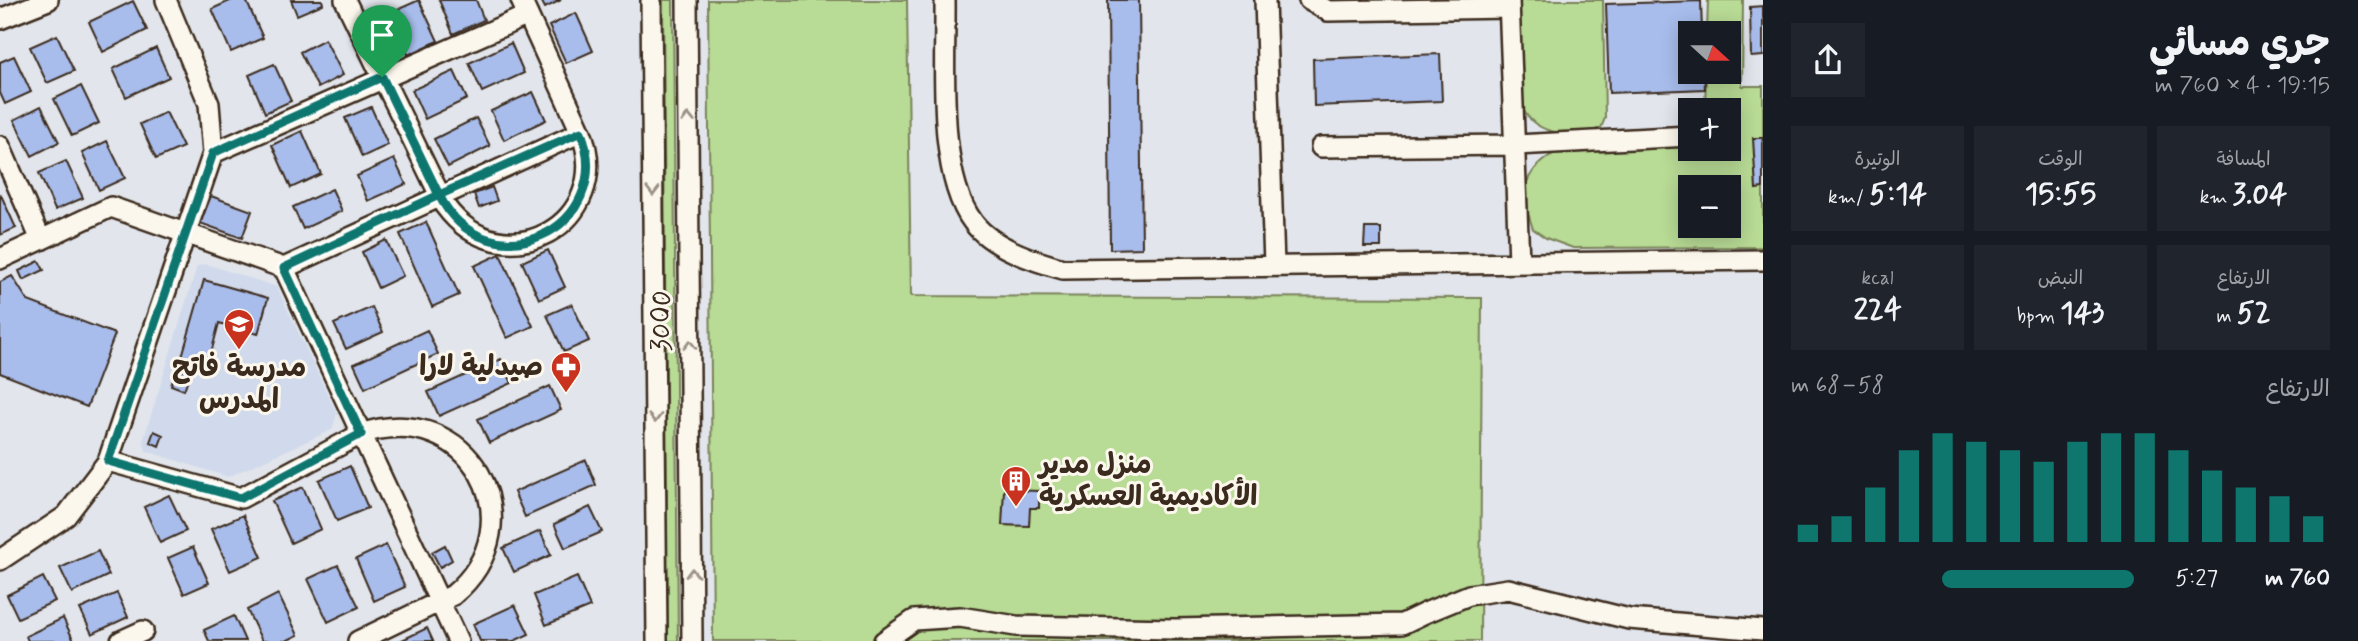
<!DOCTYPE html>
<html lang="ar">
<head>
<meta charset="utf-8">
<style>
  :root { --surface:#171b24; --page:#20242c; --text:#f1f3f6; --muted:#9ea1a6; --accent:#0f766e }
  body { margin:0; font-family:Mynerve,"Playpen Sans Arabic",sans-serif; background:var(--page); color:var(--text); direction:rtl; height:100vh; display:flex; flex-direction:column; font-size:26px; white-space:nowrap }
  * { box-sizing:border-box; margin:0 }
  p { font-size:23px; color:var(--muted) }
  .icon { flex:none; width:38px; height:38px; fill:none; stroke:currentColor; stroke-width:2; stroke-linecap:round; stroke-linejoin:round }
  .map { position:relative; flex:1; overflow:hidden; direction:ltr }
  .drawer { display:flex; flex-direction:column; background:var(--surface); width:595px }
  .drawer>* { flex:none }
  .needle { width:46px; rotate:111deg }
  .fabs { position:absolute; left:1678px; top:21px; display:grid; gap:14px }
  .fabs a { display:grid; place-items:center; width:63px; height:63px; border-radius:0px; background:var(--surface); box-shadow:0 4px 18px #0003; font-size:35px }
  .pin { position:absolute; display:grid; place-items:center; width:60px; height:60px; color:#fff; margin:-72px -30px; border-radius:50% 50% 50% 0; rotate:-45deg; box-shadow:0 0 7px #0007 }
  .pin .icon { rotate:45deg }
  .round { display:grid; place-items:center; flex:none; width:74px; height:74px; border-radius:0px; background:var(--page) }
  .head { display:flex; align-items:center; justify-content:space-between; height:119px; padding:0 28px }
  h1 { font-size:38px; font-weight:700; line-height:52px }
  .stats { display:grid; grid-template-columns:repeat(3,1fr); gap:10px; height:119px; padding:7px 28px }
  .stats div { display:grid; align-content:center; border-radius:0px; background:var(--page); text-align:center }
  .stats b { font-size:30px; font-weight:700 }
  .stats small { font-size:19px; font-weight:400 }
  .stats p { font-size:19px }
  .chart { height:196px; padding:14px 28px }
  .chart p { display:flex; justify-content:space-between }
  .chart svg { width:100%; height:126px; margin-top:7px; stroke:var(--accent); stroke-width:6 }
  ul { padding:0 28px; list-style:none; font-size:23px }
  li { display:grid; grid-template-columns:112px 84px 1fr; align-items:center; height:52px }
  li i { height:18px; border-radius:9px; background:var(--accent) }
  main { display:flex; flex:1; min-height:0 }
  .map>svg:first-child { display:block }
  .built { fill:#d1daec }
  .green { fill:#b8db95; stroke:#7a825a; stroke-width:2; fill-rule:evenodd }
  .building { fill:#a8bdec; stroke:#3b2a1e; stroke-width:2 }
  .lines { fill:none; stroke-linecap:round; stroke-linejoin:round }
  .minor-casing { stroke:#3b2a1e; stroke-width:24 }
  .minor { stroke:#fbf7ec; stroke-width:19 }
  .oneway { stroke:#9b9085 }
  .route-casing { stroke:#fff; stroke-width:14 }
  .route { stroke:#0f766e; stroke-width:9 }
  .labels { text-anchor:middle; dominant-baseline:central; stroke-width:6; stroke-linejoin:round; paint-order:stroke }
  .street-label { font-size:28px; fill:#3b2a1e; stroke:#fbf7ec }
  .poi-label { font-size:28px; font-weight:bold; fill:#3b2a1e; stroke:#fbf7ec; text-anchor:end }
</style>
</head>
<body>
<main>
<section class="drawer">
<div class="head"><div><h1>جري مسائي</h1><p>19:15 · 4 × 760 m</p></div><a class="round"><svg class="icon" aria-label="share" viewBox="0 0 24 24"><path d="M12 15V3M7 8l5-5 5 5M5 13v7h14v-7"/></svg></a></div>
<div class="stats">
<div><p>المسافة</p><b>3.04<small> km</small></b></div>
<div><p>الوقت</p><b>15:55</b></div>
<div><p>الوتيرة</p><b>5:14<small> /km</small></b></div>
</div>
<div class="stats">
<div><p>الارتفاع</p><b>52<small> m</small></b></div>
<div><p>النبض</p><b>143<small> bpm</small></b></div>
<div><p>kcal</p><b>224</b></div>
</div>
<div class="chart"><p><span>الارتفاع</span>58–68 m</p>
<svg viewBox="0 0 160 44" preserveAspectRatio="none"><path d="M5 44V38M15 44V35M25 44V25M35 44V12M45 44V6M55 44V9M65 44V12M75 44V16M85 44V9M95 44V6M105 44V6M115 44V12M125 44V19M135 44V25M145 44V28M155 44V35"/></svg>
</div>
<ul>
<li><b>760 m</b>5:27<i style="width:56%"></i></li>
</ul>
</section>
<div class="map">
<svg width="1763" height="641" viewBox="0 0 1763 641">
  <rect width="100%" height="100%" fill="#e2e6ec"/>
  <filter id="ink" filterUnits="userSpaceOnUse"><feTurbulence type="fractalNoise" baseFrequency=".0143" numOctaves="2"/><feDisplacementMap in="SourceGraphic" scale="14" xChannelSelector="R" yChannelSelector="G"/><feConvolveMatrix kernelMatrix="1 2 1 2 8 2 1 2 1" color-interpolation-filters="sRGB"/></filter>
  <g filter="url(#ink)">
    <!-- built -->
    <path class="built" d="M207,264l70,23 60,127 -5,16 -104,47 -82,-26 -3,-10 54,-175z"/>
    <!-- green -->
    <path class="green" d="M663,0h10l5,641h-10z
      M708,0h199l4,296 571,2 -2,343h-767z
      M1521,0h82l2,118 -4,10c-29,11 -71,8 -81,-27 -4,-13 -2,-29 -3,-43 -1,-21 -4,-38 4,-58z
      M1708,0h35l-1,86h21v161l-190,1 -27,-10 -13,-9c-3,-10 -8,-22 -8,-33 -1,-19 15,-36 30,-43l135,-11v7h39v-39h-24l1,-38h23v-39h-22zM1690,187h39v39h-39z"/>
    <!-- building -->
    <path class="building" d="M232,0h14l17,38 -32,14 -19,-43z
      M291,0h31l1,4 -26,11z
      M419,0l19,41 -30,14 -18,-42z
      M439,0h37l8,20 -31,14z
      M541,0h20l-16,8z
      M1108,0h31l3,248 -32,1z
      M133,1l14,29 -44,22 -14,-30z
      M1701,1l1,32h-12v39h14l1,17 -96,4 -3,-89z
      M1763,6v50l-12,1 -1,-50z
      M576,13l17,38 -27,12 -17,-37z
      M57,35l17,36 -27,12 -17,-36z
      M325,39l18,36 -25,13 -18,-36z
      M511,43l13,30 -42,19 -13,-29z
      M156,48l13,29 -43,20 -13,-28z
      M1440,54l2,47 -128,5 -1,-47z
      M14,56l17,36 -26,12 -5,-11v-31z
      M274,64l17,37 -26,12 -16,-38z
      M454,71l13,28 -42,20 -13,-29z
      M81,86l18,37 -27,13 -18,-37z
      M533,92l13,28 -42,20 -13,-29z
      M41,106l18,36 -27,14 -18,-36z
      M371,107l17,38 -26,12 -17,-39z
      M166,112l17,35 -27,12 -16,-35z
      M476,118l14,28 -42,21 -14,-28z
      M302,131l19,43 -30,14 -19,-43z
      M1753,138h10v50l-7,1z
      M107,141l18,37 -26,12 -17,-37z
      M394,159l12,25 -38,17 -11,-25z
      M66,161l17,37 -28,12 -16,-37z
      M492,187l5,14 -18,7 -5,-14z
      M332,189l10,22 -39,18 -10,-22z
      M0,193l16,35 -16,7z
      M211,196l41,15 -10,27 -42,-15z
      M426,222l33,73 -27,12 -32,-73z
      M1365,228h16v19h-17z
      M386,240l17,36 -25,12 -16,-36z
      M548,250l17,37 -26,12 -17,-37z
      M500,254l33,72 -26,12 -33,-72z
      M39,261l5,9 -21,10 -4,-9z
      M12,276l16,25 87,33 -28,73 -87,-34v-91z
      M204,280l64,18 -10,36 -39,-11 -12,45 -26,-8z
      M572,304l17,37 -25,11 -17,-37z
      M372,307l11,25 -37,17 -12,-25z
      M427,330l11,24 -73,34 -11,-24z
      M501,359l11,24 -73,33 -11,-24z
      M178,368l12,5 -6,17 -13,-5z
      M550,386l11,24 -72,33 -11,-24z
      M154,431l9,4 -4,11 -9,-4z
      M586,460l10,25 -71,32 -11,-25z
      M350,466l18,42 -31,13 -18,-41z
      M303,487l18,42 -30,14 -19,-42z
      M1004,490l35,1v17h-9l-1,18 -27,-1z
      M169,495l17,36 -26,12 -16,-36z
      M590,507l12,25 -37,16 -11,-24z
      M243,515l19,42 -32,14 -19,-42z
      M540,531l11,24 -37,17 -11,-24z
      M386,545l19,42 -31,14 -18,-42z
      M445,545l7,15 -12,7 -8,-15z
      M193,547l16,36 -25,11 -16,-36z
      M98,551l11,24 -37,18 -12,-25z
      M338,565l21,42 -31,15 -20,-43z
      M43,577l12,24 -37,17 -11,-23z
      M577,577l13,30 -44,18 -12,-30z
      M117,593l11,24 -36,17 -12,-25z
      M278,594l20,41 -12,6h-24l-15,-31z
      M515,605l14,29 -15,7h-34l-7,-17z
      M234,616l11,25h-36l-5,-11z
      M63,618l11,23h-46l-2,-5z
      M427,628l6,13h-33z"/>
    <g class="lines">
      <!-- minor casing -->
      <g class="minor-casing">
        <path id="minor" d="M345,0l100,206c58,79 171,17 136,-74l-60,-132
          M651,0l6,641
          M687,0l5,641
          M945,0c1,60 -9,173 28,222 18,25 61,39 90,47l700,-9
          M1265,0l9,265
          M1309,0l19,11 181,-3
          M1509,0l10,262
          M0,19l48,-19
          M0,146l41,94
          M1321,147l193,-2 176,-9
          M213,153l315,-138
          M0,259l111,-52 173,61 297,-136
          M284,268l174,373
          M108,461l133,37 120,-64c107,-37 178,89 92,161l-95,46
          M0,560l66,-44 42,-55 105,-308 -4,-49 -43,-104
          M121,641l22,-10
          M884,641l30,-21 46,-3 56,9 159,3 227,-5 23,-11 44,-18 39,-6 121,30 134,11"/>
      </g>
      <!-- minor -->
      <use href="#minor" class="minor"/>
    </g>
    <!-- one-way arrows -->
    <defs><path id="oneway-chevron" d="M-2-3.5L2.5 0L-2 3.5" fill="none" stroke-width="1.6" stroke-linecap="round" stroke-linejoin="round" transform="scale(1.75)"/></defs>
    <g class="oneway">
      <use href="#oneway-chevron" transform="translate(688 118) rotate(-91)"/>
      <use href="#oneway-chevron" transform="translate(653 191) rotate(90)"/>
      <use href="#oneway-chevron" transform="translate(690 345) rotate(-90)"/>
      <use href="#oneway-chevron" transform="translate(655 418) rotate(89)"/>
      <use href="#oneway-chevron" transform="translate(692 573) rotate(-91)"/>
    </g>
  </g>
  <g class="lines" filter="url(#ink)">
    <!-- route casing -->
    <g class="route-casing">
      <path id="route" d="M382,77l-169,76 -105,308 133,37 120,-64 -77,-166 155,-73c47,94 179,35 142,-63l-142,63 -57,-118"/>
    </g>
    <!-- route -->
    <use href="#route" class="route"/>
  </g>
  <!-- icons -->
  <defs>
    <g id="school-pin" transform="scale(1.575)"><path d="M0 17L-7.5 6A9.5 9.5 0 1 1 7.5 6Z" fill="#c8321e" stroke="#fbf7ec"/><path d="M0-5L7-2L0 1L-7-2ZM-4 1L0 2.5L4 1V4Q0 6-4 4Z" fill="#fff"/></g>
    <g id="pharmacy-pin" transform="scale(1.575)"><path d="M0 17L-7.5 6A9.5 9.5 0 1 1 7.5 6Z" fill="#c8321e" stroke="#fbf7ec"/><path d="M-2-6h4v4h4v4h-4v4h-4v-4h-4v-4h4Z" fill="#fff"/></g>
    <g id="building-pin" transform="scale(1.575)"><path d="M0 17L-7.5 6A9.5 9.5 0 1 1 7.5 6Z" fill="#c8321e" stroke="#fbf7ec"/><path d="M-4-6H4V6H1V3H-1V6H-4ZM-2.5-4.3h1.7v1.8h-1.7ZM.8-4.3h1.7v1.8H.8ZM-2.5-1h1.7V.8h-1.7ZM.8-1h1.7V.8H.8Z" fill="#fff"/></g>
  </defs>
  <g fill-rule="evenodd">
    <use href="#school-pin" x="239" y="324"/>
    <use href="#pharmacy-pin" x="566" y="367"/>
    <use href="#building-pin" x="1016" y="481"/>
  </g>
  <g class="labels">
    <!-- street labels -->
    <g class="street-label">
      <text transform="translate(662 321) rotate(-90)">3000</text>
    </g>
    <!-- poi labels -->
    <g class="poi-label">
      <text x="543" y="367">صيدلية لارا</text>
      <text x="239" y="368" text-anchor="middle">مدرسة فاتح<tspan x="239" dy="32">المدرس</tspan></text>
      <text x="1039" y="465" text-anchor="start">منزل مدير<tspan x="1039" dy="32">الأكاديمية العسكرية</tspan></text>
    </g>
  </g>
</svg>
<div class="fabs">
<a><svg class="needle" viewBox="-14 -14 28 28"><path d="M0-13l5 13h-10z" fill="#e53935"/><path d="M0 13l5-13h-10z" fill="#9ea1a6"/></svg></a>
<a>+</a>
<a>−</a>
</div>
<div class="pin" style="left:382px;top:77px;background:#1e9e55"><svg class="icon" aria-label="arrive" viewBox="0 0 24 24"><path d="M6 21V4h12l-3 4 3 4H6"/></svg></div>
</div>
</main>
</body>
</html>
